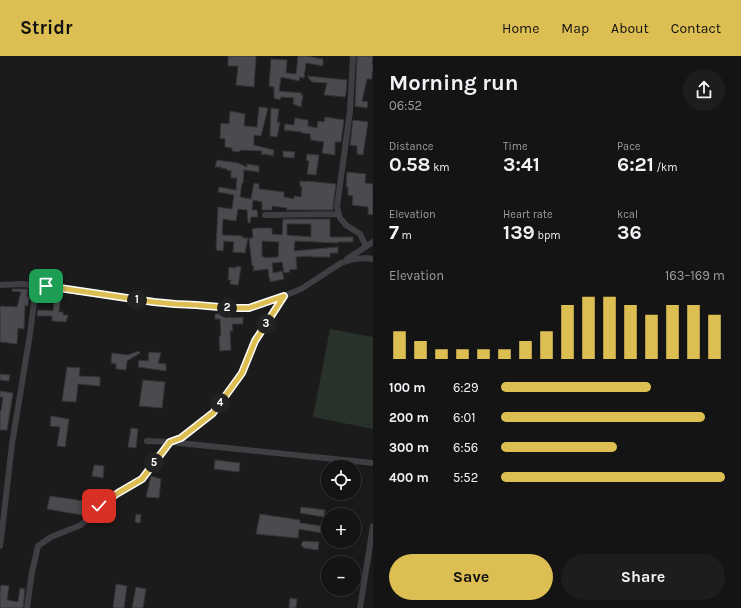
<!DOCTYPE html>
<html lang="en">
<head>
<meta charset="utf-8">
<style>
  :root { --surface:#141415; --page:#1d1d1e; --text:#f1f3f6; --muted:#9d9ea0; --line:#333334; --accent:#dcbe53 }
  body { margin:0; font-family:Karla,sans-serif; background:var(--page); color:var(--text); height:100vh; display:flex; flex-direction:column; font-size:15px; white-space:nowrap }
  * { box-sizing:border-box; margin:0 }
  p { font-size:13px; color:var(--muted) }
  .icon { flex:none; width:22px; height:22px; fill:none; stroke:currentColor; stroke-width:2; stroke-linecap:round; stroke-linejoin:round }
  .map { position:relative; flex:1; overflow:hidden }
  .side { display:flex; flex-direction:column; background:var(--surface); width:368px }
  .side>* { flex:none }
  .tools { position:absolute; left:321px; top:404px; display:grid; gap:8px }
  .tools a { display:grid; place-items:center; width:40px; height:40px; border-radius:50%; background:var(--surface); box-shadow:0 4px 16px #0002,0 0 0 1px var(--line); font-size:20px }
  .pin { position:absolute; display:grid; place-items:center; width:34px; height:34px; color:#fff; margin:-17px; border-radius:8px; box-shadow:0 2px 6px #0006 }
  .km { position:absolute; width:20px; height:20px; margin:-10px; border-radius:50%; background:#222; color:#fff; font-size:11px; line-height:20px; text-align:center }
  .round { display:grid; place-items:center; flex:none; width:42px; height:42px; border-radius:21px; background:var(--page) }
  .overview { display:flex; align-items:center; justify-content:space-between; height:68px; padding:0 16px }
  h1 { font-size:22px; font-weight:700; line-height:30px }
  .metrics { display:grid; grid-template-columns:repeat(3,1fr); gap:6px; height:68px; padding:4px 16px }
  .metrics div { display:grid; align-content:center }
  .metrics b { font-size:20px; font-weight:700 }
  .metrics small { font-size:11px; font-weight:400 }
  .metrics p { font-size:11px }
  .chart { height:112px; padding:8px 16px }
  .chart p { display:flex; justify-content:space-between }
  .chart svg { width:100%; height:72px; margin-top:4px; stroke:var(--accent); stroke-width:6 }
  .button { display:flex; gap:8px; margin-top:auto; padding:8px 16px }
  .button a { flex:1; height:46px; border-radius:24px; background:var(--accent); color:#111; font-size:16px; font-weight:700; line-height:46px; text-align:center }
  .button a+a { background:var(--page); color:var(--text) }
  ul { padding:0 16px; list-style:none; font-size:13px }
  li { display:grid; grid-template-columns:64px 48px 1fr; align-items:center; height:30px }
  li i { height:10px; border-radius:5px; background:var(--accent) }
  header { display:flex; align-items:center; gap:24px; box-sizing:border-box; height:56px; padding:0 20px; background:var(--accent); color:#111 }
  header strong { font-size:19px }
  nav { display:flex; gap:22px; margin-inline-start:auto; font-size:14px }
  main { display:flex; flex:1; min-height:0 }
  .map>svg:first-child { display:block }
  .green { fill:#29312b }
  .building { fill:#4a4b4e; stroke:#353538; fill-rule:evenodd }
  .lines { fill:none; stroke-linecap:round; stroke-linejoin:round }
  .minor { stroke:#3e3e43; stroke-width:6 }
  .route-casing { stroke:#fff; stroke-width:8 }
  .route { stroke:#dcbe53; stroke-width:5 }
</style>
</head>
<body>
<header>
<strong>Stridr</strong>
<nav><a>Home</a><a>Map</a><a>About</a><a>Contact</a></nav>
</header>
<main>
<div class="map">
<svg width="373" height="552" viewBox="0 0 373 552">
  <rect width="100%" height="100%" fill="#1b1b1c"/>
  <!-- green -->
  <path class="green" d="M330,273l43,8v92l-60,-12z"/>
  <!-- building -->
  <path class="building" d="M228,0h28l-2,31 -18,-2 2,-19h-10z
    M298,0h8l17,3v7l-17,-3 -2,15 -4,-1 -1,4 -18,-4 -2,14 23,2 -1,2h2l-2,12 -8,-3 1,-6 -13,-1 -1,3 -6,-2v-11l-5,-1 2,-27 16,1 -1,13 10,1z
    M357,0h16l-1,8h1v8h-1v7h-5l-5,22 6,1 -1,6 -12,-2z
    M307,20l40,4 -1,13v-1l-1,5 -21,-2 3,-12 -15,-1z
    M259,51l9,1 -7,28 -7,-1v10l20,5 -1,6 -8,-2 -4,1 1,-4 -22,-1v2l-8,-1v-3l-7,-1v-8l-5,-1 1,-15 8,1 1,-13 15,3 -1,12 13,1z
    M271,52l8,1 -2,14 3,-1 -3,15 -7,-1z
    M325,61l19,3 -3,22h-6v13l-13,-2 2,-11 -13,-2 -1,-6 -8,-1v-1l-18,-2 1,-6 9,1 1,-7 13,2v6l9,2 1,-7 6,1z
    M353,64l15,2 -5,33 -6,-1v-8l-7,-1z
    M283,95l12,1 -1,6 -11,-1z
    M307,98l12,1 -3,20 -9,-1 2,-13 -3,-1z
    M217,104l21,3 9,4v-3l12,2v6l-15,-2 -1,13h-1l-2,14 11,2 3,-16 5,1v5l25,3v5l10,2v-3l7,1 1,-10 -2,-1v-5l6,1v-1l30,3 -3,22v4h-47l1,-2 -15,-2v4h-10v-8l-9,-2 -1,10h5l1,7h-7l-1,6h-2l-1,-13 -9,-1 -2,12 -13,-2 -1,16 21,1 -1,2h6l-3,15 -12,-1 1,-10 -10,-1 -1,10 -7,-1 2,-43 14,2 2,-14 -16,-3 1,-5 17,3 1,-12h-6v-8l-3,1 -1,-2 -6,-1v-1h-6z
    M347,116l19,2 -1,9 8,1v31l-5,-1v-7l-16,-2 1,-9 -5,-1v-8h-2z
    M283,163h47v18h23v5h-15v1l-43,-2 -1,10 44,-4v6h-8v4h-19v-1l-15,1 1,12 -8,1 1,2 -6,1 -2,-11 -10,1 1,10 9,-2 2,8 -14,3v-4h-1l-1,-9 -15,2 1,-5h-2l-3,-28h4l-1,-9 5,-1h15v6l10,1zM287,168h24v13l-24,-2zM262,185l17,1 -1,15 -14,1v-2l-2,1z
    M236,210l5,1 -3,18 -8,-1 1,-4h-3l1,-13 7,1z
    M12,233h16l-1,8h2l-1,9 -3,-1 -1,24 -6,-1 -1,16 -17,-2v-36l17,1 4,-15 -9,-1z
    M40,236l21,2 -2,18h4v3h5l-2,7 -14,-1v-5h-15l1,-6 15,1 1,-9 -15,-2z
    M231,257v5l12,-1v7h-11l1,7h-3l1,19 -11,1 -1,-15h2l-1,-17h-5v-5z
    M139,295l1,2 -13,8 -1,9 -10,-1v-5l-5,-1 1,-10 16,2z
    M149,296l12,1 -3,10 8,1v7l-28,-4 1,-7 9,1z
    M67,311l13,1 -1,8 21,1v9l-22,-2 -2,18 -14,-1z
    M0,318l10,1 -1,6 -9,-1z
    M143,324l22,2 -3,26 -23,-2z
    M0,335l13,2 -6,37h-7v-19h1l2,-14h-3z
    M51,360l18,3 -4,28 -8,-1 3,-19 -10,-1z
    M131,372l7,1 -2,19 -8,-1z
    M215,404l25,3 -1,9 -25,-3z
    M94,409l10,1 -1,12 -11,-2z
    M151,420l10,3 -2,19 -13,-1z
    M50,440l34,5 -2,14 -35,-6z
    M301,451l24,3 -1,7 -24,-4z
    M136,458l5,1 -1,8 -5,-1z
    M260,458l40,6v3l22,3 -1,7 -22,-4 -1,9 -42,-4z
    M303,485l16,1 -1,8 -14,-2 -3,-3z
    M116,528l11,2 -3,22h-11z
    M1,529l8,1 -2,14 11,2 2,-14 5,1 -2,19h-23v-16z
    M136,531l10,2 -3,19h-11z
    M336,533h14l-1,6 -14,-1z
    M290,542l7,1 -1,9h-7z"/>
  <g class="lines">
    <!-- minor -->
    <path class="minor" d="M353,0l-3,55 -13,96 3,11 6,7 14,9 6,12
      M265,159l74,-1
      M347,203l26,-17
      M0,229l23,-1 23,3 87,12 42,5 21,1 35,3h18l35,-12 17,-7 40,-26 13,-4 13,-1 6,1
      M147,385l23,1 203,21
      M0,490l2,-15 10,-87 18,-110 6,-48
      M27,552l5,-36 6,-26 13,-9 30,-12 18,-18 19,-14 24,-14 28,-37 11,-4 32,-25 29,-40 13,-32 29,-45
      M360,552l13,-82"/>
  </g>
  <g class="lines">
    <!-- route casing -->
    <g class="route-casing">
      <path id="route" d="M46,230l108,16 21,2 21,1 35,3h18l35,-12 -29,45 -13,32 -29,40 -32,25 -11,4 -28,37 -24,14 -19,13"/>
    </g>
    <!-- route -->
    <use href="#route" class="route"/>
  </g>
</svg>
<div class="tools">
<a><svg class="icon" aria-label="locate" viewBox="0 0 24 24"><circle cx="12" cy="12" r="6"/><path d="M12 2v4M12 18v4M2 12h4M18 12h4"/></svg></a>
<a>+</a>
<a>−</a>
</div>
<div class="pin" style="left:46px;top:230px;background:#1e9e55"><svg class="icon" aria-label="arrive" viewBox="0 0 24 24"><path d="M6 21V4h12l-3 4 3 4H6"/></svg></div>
<div class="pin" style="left:99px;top:450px;background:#d93025"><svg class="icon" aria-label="check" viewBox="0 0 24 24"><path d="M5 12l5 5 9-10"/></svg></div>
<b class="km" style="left:137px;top:244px">1</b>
<b class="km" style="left:227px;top:252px">2</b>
<b class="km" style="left:266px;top:268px">3</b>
<b class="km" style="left:220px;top:347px">4</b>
<b class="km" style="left:154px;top:407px">5</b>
</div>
<section class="side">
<div class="overview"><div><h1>Morning run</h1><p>06:52</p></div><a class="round"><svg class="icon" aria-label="share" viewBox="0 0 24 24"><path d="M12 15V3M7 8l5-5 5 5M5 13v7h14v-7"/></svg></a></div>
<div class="metrics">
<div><p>Distance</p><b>0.58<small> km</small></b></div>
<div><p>Time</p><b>3:41</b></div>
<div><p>Pace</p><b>6:21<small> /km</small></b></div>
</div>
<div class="metrics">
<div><p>Elevation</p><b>7<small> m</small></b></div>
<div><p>Heart rate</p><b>139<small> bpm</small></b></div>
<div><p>kcal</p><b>36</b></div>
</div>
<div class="chart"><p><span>Elevation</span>163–169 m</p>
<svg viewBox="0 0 160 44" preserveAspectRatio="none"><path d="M5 44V27M15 44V33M25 44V38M35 44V38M45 44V38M55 44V38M65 44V33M75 44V27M85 44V11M95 44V6M105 44V6M115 44V11M125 44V17M135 44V11M145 44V11M155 44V17"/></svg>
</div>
<ul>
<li><b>100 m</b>6:29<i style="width:67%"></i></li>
<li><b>200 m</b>6:01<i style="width:91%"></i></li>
<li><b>300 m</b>6:56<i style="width:52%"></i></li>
<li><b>400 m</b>5:52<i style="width:100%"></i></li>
</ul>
<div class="button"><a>Save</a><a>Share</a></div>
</section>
</main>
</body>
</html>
